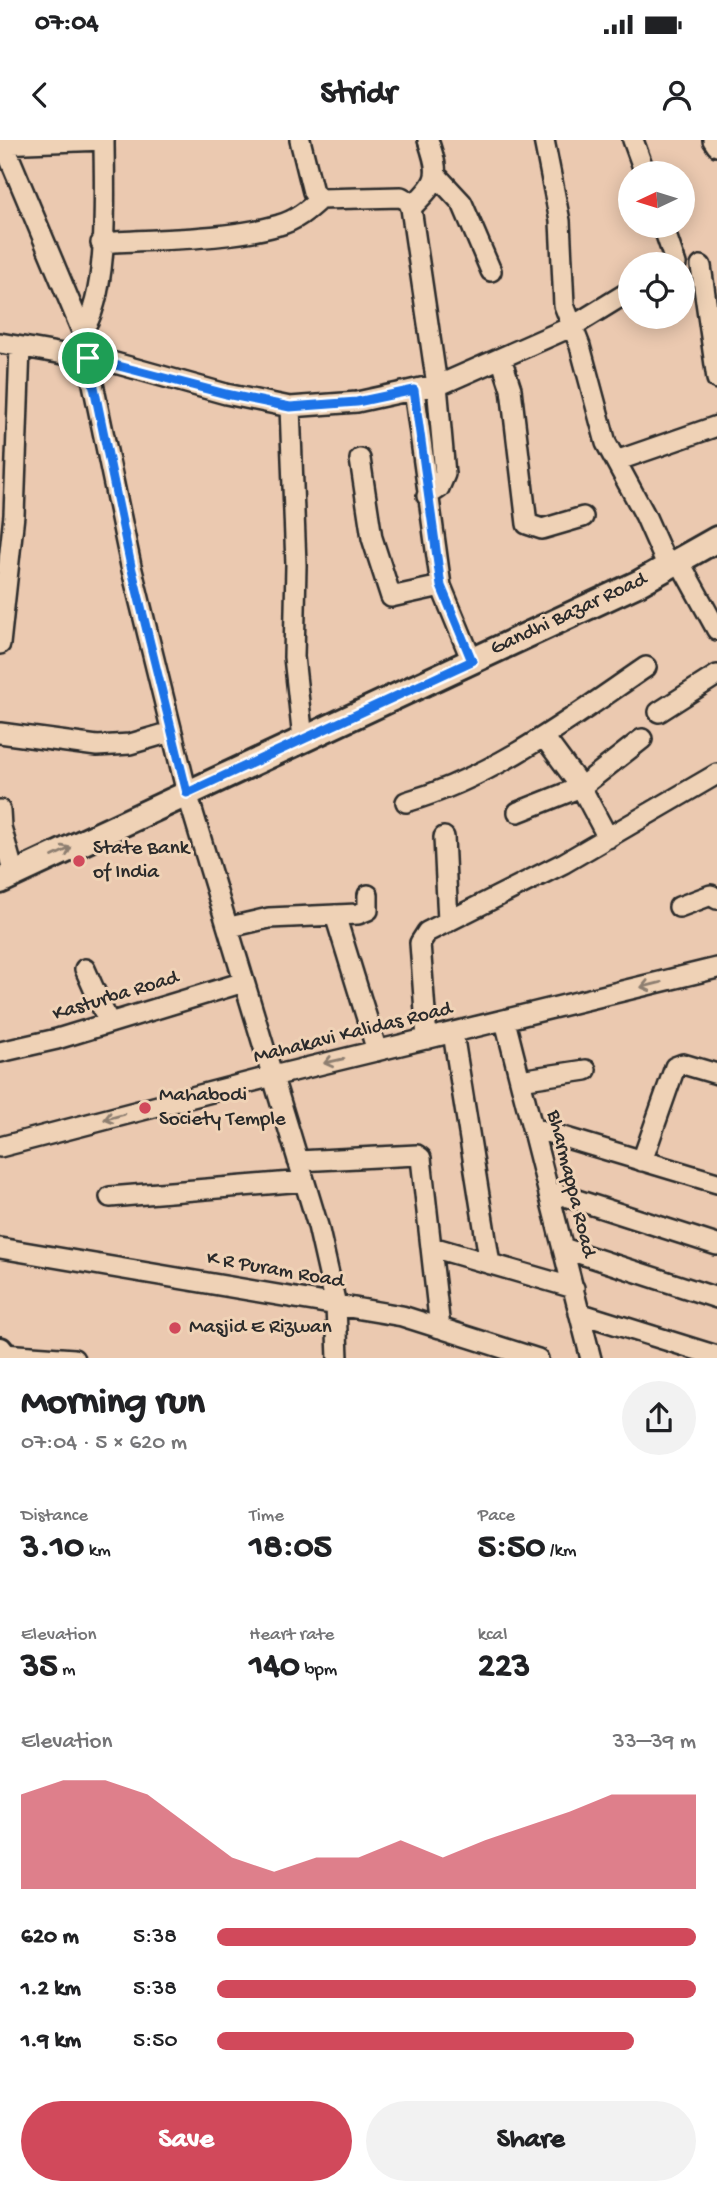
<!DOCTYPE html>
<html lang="en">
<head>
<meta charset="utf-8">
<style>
  :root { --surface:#fff; --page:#f2f2f2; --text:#202124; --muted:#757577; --accent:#d1495b }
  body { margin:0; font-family:"Gochi Hand",sans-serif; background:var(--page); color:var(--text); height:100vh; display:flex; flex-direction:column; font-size:26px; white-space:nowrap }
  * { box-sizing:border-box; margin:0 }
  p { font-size:23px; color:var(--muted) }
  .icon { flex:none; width:38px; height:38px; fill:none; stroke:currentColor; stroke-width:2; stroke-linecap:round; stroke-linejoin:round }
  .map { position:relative; height:1218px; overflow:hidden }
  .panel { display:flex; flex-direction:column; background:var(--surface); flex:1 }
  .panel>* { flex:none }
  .needle { width:46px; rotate:266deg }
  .tools { position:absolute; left:618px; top:21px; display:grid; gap:14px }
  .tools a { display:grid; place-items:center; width:77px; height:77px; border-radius:50%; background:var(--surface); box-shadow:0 4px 18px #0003; font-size:35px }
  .pin { position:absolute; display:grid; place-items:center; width:60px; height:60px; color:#fff; margin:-30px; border:4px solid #fff; border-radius:50%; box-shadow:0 2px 7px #0007 }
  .round { display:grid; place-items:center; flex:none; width:74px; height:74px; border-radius:37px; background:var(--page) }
  .summary { display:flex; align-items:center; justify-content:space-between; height:119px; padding:0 21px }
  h1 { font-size:38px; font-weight:700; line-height:52px }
  .metrics { display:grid; grid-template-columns:repeat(3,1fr); gap:10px; height:119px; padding:7px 21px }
  .metrics div { display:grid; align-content:center }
  .metrics b { font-size:35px; font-weight:700 }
  .metrics small { font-size:19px; font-weight:400 }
  .metrics p { font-size:19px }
  .chart { height:196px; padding:14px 21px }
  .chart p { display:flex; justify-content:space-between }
  .chart svg { width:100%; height:126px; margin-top:7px; fill:var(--accent); opacity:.7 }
  .action { display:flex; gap:14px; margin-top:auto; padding:14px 21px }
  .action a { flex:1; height:80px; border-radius:42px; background:var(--accent); color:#fff; font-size:28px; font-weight:700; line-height:80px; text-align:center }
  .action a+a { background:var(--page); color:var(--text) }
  ul { padding:0 21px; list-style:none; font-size:23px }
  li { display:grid; grid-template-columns:112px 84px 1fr; align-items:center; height:52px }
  li i { height:18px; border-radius:9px; background:var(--accent) }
  .status { display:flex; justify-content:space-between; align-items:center; height:49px; padding:0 35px; background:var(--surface); direction:ltr }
  .status svg { height:19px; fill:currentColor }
  header { display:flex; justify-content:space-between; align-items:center; height:91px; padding:0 21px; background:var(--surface); font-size:32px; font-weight:700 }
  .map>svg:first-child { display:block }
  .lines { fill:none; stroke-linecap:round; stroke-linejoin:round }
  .minor-casing { stroke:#2b2b2b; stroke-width:24 }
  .major-casing { stroke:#2b2b2b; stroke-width:30 }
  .minor { stroke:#efd2b6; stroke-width:19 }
  .major { stroke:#efd2b6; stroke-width:24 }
  .oneway { stroke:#8d7e70 }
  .route-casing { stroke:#fff; stroke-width:14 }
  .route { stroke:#1a73e8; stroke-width:9 }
  .poi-dot { fill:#d1495b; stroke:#efd2b6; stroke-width:2.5 }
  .labels { text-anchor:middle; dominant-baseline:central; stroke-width:6; stroke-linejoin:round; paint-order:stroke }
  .street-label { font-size:21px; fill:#2b2b2b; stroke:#efd2b6 }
  .poi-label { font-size:21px; fill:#2b2b2b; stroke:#efd2b6; text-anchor:start }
</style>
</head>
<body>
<div class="status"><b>07:04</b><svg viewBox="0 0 49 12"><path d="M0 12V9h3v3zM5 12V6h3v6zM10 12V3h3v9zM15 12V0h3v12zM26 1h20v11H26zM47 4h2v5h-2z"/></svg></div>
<header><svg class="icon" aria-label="back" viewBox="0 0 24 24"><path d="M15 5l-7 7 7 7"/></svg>Stridr<svg class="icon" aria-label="person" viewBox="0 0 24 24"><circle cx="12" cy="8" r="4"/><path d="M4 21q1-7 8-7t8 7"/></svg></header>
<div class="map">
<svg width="717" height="1219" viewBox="0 0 717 1219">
  <rect width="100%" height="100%" fill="#ebc9b0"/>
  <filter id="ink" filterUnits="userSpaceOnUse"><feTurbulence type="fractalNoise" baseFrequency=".0143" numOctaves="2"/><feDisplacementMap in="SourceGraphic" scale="14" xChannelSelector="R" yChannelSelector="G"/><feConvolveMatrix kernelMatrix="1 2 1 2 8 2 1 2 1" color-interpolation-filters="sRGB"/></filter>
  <g filter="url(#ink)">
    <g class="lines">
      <!-- minor casing -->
      <g class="minor-casing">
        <path id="minor" d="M2,0l80,191 49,235 56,227 131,433 18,79 2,54
          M300,0l13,52 7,7 81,-2 7,4 3,7 26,177 8,89 -6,14 -12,8
          M544,0l16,81 4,84 16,41 26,97 39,72 23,52
          M633,0l12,33
          M713,0l4,6
          M0,4l104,-4
          M437,36l25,27 29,68
          M411,68c27,-28 30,-30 17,-68
          M663,86l13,38
          M101,103c54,-4 127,-3 178,-18 16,-4 29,-15 41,-26
          M701,126l16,113
          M82,191c28,-35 22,-145 22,-191
          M0,203l115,20 111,31 64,13 67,-5 87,-19 129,-57 57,-35
          M501,218l10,31 16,135 15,5 41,-12
          M414,250l27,196 31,75
          M290,267l6,158 -2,92 9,82
          M360,319l12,79 19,59 50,-11
          M616,321l101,-35
          M679,421l38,69
          M0,504l14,-129 6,-168
          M659,572l58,-37
          M0,593l97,13 33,-2 41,-12
          M544,597l37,50 27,51
          M406,662c90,-26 164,-83 240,-135
          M0,670l1,17 13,47
          M518,672l63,-25 61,-48
          M444,697l4,85
          M679,767l32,-12 6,4
          M335,775l42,136
          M230,787l39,-9 89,-4 10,-4v-15
          M85,829l24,54
          M505,881l86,338
          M453,893l37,231
          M427,899l-7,-96 7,-11 137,-69 153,-89
          M0,912l57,-13 187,-57
          M520,940l66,-10
          M533,988l184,55
          M0,1007l273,-71 444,-108
          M298,1021l119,-6 4,3 19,170
          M642,1021l33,-94 8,-3 34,10
          M549,1051l168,54
          M110,1057l194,-16
          M432,1107l142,41
          M0,1108l402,68 136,43
          M563,1108l154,50
          M579,1173l138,43
          M3,1214l71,5"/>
      </g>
      <!-- major casing -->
      <g class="major-casing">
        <path id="major" d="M0,741l639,-298 78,-44
          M0,1210l7,9"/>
      </g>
      <!-- minor -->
      <use href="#minor" class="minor"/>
      <!-- major -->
      <use href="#major" class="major"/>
    </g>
    <!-- one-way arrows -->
    <defs><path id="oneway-shaft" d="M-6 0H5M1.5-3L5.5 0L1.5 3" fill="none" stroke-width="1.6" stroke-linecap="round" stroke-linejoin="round" transform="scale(1.75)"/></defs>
    <g class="oneway">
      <use href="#oneway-shaft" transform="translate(62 712) rotate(-25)"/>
      <use href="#oneway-shaft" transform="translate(651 845) rotate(166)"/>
      <use href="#oneway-shaft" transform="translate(334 921) rotate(167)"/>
      <use href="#oneway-shaft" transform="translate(114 977) rotate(165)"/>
    </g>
  </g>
  <g class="lines" filter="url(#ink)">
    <!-- route casing -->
    <g class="route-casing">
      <path id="route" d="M88,218l138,36 64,13 67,-5 57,-12 27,196 31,75 -285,132 -56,-227z"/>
    </g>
    <!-- route -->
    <use href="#route" class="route"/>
  </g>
  <!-- markers -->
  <g class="poi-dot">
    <circle cx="79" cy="721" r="7"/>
    <circle cx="145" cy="968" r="7"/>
    <circle cx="175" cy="1188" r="7"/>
  </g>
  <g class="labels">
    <!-- street labels -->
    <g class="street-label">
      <text transform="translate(569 475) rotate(-25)">Gandhi Bazar Road</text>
      <text transform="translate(116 857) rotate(-17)">Kasturba Road</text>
      <text transform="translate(353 894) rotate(-14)">Mahakavi Kalidas Road</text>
      <text transform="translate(570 1044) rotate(76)">Bharmappa Road</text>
      <text transform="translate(275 1131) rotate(10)">K R Puram Road</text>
    </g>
    <!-- poi labels -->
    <g class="poi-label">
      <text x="93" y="709">State Bank<tspan x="93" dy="24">of India</tspan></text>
      <text x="159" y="956">Mahabodi<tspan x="159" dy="24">Society Temple</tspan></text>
      <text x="189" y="1188">Masjid E Rizwan</text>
    </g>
  </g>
</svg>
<div class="tools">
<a><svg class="needle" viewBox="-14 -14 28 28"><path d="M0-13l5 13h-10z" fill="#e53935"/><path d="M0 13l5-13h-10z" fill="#757577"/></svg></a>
<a><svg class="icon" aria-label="locate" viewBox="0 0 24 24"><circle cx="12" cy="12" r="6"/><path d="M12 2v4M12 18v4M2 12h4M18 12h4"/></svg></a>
</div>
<div class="pin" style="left:88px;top:218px;background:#1e9e55"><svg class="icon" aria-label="arrive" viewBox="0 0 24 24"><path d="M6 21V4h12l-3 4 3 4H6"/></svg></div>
</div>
<section class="panel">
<div class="summary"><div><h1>Morning run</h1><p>07:04 · 5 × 620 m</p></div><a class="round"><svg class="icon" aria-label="share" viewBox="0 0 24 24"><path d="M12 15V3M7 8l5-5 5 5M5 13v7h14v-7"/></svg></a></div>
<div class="metrics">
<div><p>Distance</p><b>3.10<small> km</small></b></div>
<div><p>Time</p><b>18:05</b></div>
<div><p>Pace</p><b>5:50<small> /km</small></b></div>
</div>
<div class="metrics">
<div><p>Elevation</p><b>35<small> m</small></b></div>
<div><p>Heart rate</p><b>140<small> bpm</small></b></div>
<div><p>kcal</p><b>223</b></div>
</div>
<div class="chart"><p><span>Elevation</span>33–39 m</p>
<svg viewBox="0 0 160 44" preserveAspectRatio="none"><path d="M0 44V11L10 6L20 6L30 11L40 22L50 33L60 38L70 33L80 33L90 27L100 33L110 27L120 22L130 17L140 11L150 11L160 11V44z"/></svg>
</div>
<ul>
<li><b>620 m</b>5:38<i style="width:100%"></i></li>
<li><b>1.2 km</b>5:38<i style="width:100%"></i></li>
<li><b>1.9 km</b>5:50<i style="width:87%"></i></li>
</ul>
<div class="action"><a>Save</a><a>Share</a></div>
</section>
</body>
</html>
